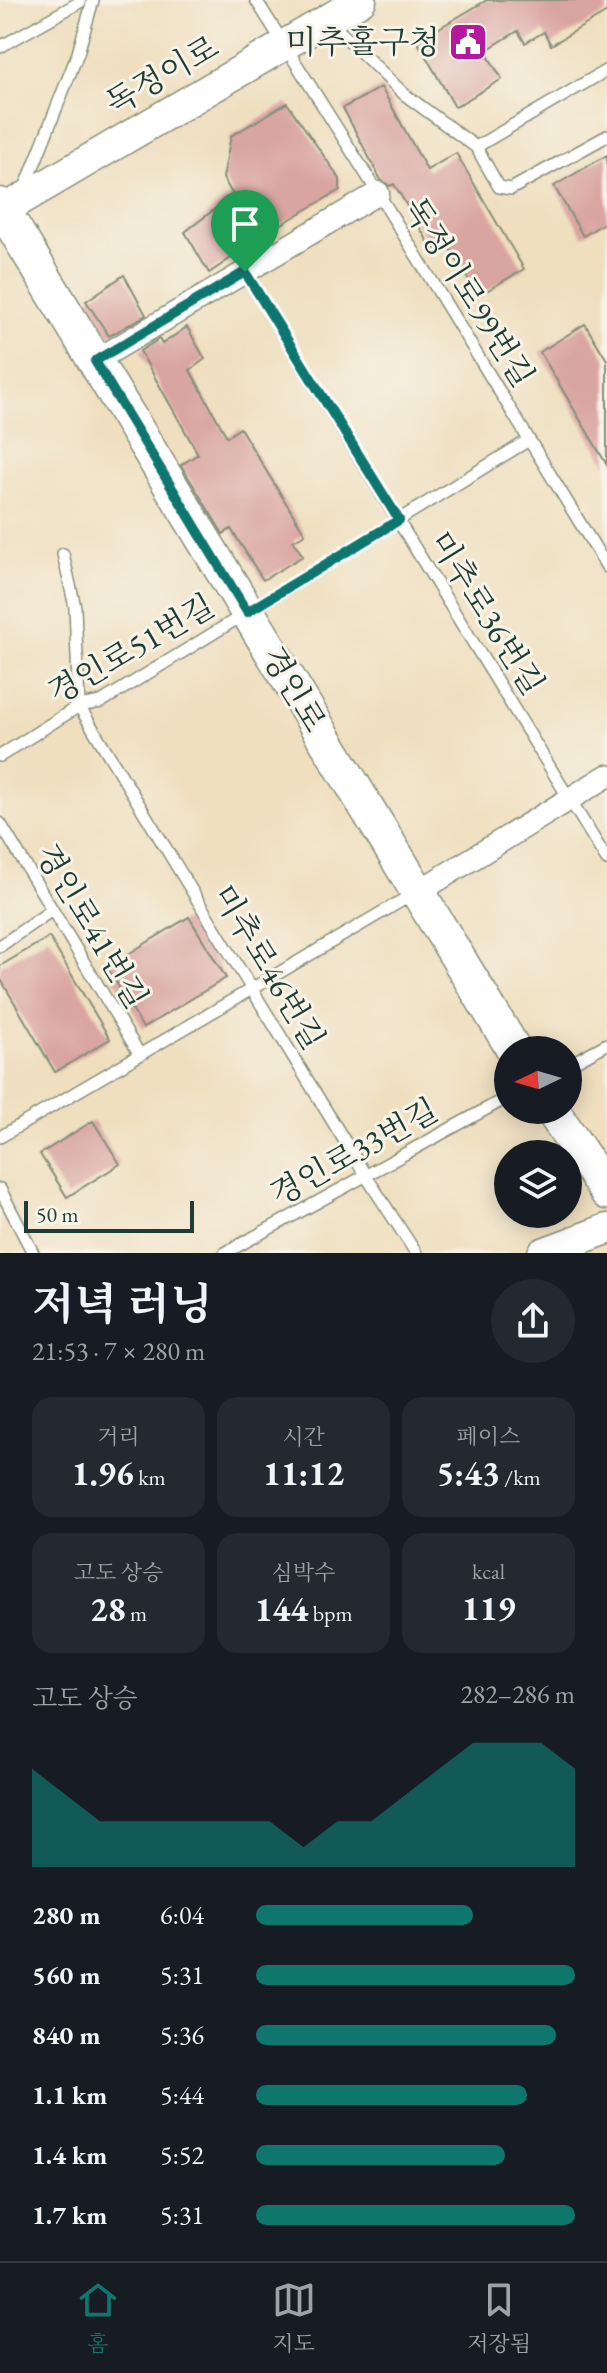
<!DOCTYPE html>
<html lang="ko">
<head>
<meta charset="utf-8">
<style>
  :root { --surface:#171b24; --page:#242831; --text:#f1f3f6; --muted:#9ea1a6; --line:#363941; --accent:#0f766e }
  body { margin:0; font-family:"EB Garamond","Noto Serif KR",serif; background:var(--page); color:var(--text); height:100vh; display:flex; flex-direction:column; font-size:30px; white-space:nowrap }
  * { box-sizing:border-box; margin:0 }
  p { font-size:26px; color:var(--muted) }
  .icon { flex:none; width:44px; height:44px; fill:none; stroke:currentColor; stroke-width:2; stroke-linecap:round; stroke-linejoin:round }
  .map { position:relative; height:1253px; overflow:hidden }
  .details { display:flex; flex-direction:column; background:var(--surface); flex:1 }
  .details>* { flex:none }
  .needle { width:52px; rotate:265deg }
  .buttons { position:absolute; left:494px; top:1036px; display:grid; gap:16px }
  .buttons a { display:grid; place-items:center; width:88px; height:88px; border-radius:50%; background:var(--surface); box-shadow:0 4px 20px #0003; font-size:40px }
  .scale { position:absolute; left:24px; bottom:20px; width:170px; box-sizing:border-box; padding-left:8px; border:4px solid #1f3d34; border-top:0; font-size:22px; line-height:28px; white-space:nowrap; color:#1f3d34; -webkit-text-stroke:6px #f7f3e8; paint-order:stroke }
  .pin { position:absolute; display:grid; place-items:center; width:68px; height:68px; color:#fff; margin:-82px -34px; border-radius:50% 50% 50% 0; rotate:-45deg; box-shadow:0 0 8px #0007 }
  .pin .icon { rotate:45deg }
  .round { display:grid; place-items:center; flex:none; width:84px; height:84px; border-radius:42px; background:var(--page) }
  .summary { display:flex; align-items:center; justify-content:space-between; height:136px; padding:0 32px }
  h1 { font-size:44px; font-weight:700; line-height:60px }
  .metrics { display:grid; grid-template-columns:repeat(3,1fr); gap:12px; height:136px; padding:8px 32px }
  .metrics div { display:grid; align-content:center; border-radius:20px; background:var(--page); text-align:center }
  .metrics b { font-size:34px; font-weight:700 }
  .metrics small { font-size:22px; font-weight:400 }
  .metrics p { font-size:22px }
  .chart { height:224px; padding:16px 32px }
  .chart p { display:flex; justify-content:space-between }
  .chart svg { width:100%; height:144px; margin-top:8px; fill:var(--accent); opacity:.7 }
  ul { padding:0 32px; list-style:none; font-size:26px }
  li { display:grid; grid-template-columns:128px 96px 1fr; align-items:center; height:60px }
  li i { height:20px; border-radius:10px; background:var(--accent) }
  .tab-bar { display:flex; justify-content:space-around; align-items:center; height:112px; border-top:2px solid var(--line); background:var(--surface); font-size:22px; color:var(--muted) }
  .tab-bar a { display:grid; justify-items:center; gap:4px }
  .tab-bar .active { color:var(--accent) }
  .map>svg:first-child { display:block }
  .building { fill:#d9a5a1 }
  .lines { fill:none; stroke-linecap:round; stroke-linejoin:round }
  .lane-casing { stroke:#878e7a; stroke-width:14 }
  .street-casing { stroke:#878e7a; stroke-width:25 }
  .secondary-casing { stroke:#878e7a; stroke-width:33 }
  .primary-casing { stroke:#878e7a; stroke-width:37 }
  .lane { stroke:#fff; stroke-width:11 }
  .street { stroke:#fff; stroke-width:22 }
  .secondary { stroke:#fff; stroke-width:30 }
  .primary { stroke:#fff; stroke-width:34 }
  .route-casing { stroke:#fff; stroke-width:16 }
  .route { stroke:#0f766e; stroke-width:10 }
  .labels { text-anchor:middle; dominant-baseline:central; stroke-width:6; stroke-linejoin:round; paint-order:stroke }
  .poi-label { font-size:32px; fill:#1f3d34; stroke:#f7f3e8; text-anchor:end }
  .street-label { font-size:32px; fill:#1f3d34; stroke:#f7f3e8 }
</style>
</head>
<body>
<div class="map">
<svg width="607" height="1253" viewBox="0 0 607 1253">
  <rect width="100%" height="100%" fill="#f7f3e8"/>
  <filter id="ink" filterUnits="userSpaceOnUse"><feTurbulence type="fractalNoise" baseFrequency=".0125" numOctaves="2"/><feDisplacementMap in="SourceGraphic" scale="16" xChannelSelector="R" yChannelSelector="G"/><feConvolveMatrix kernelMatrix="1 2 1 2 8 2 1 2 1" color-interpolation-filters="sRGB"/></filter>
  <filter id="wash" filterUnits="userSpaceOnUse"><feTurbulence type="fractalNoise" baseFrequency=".006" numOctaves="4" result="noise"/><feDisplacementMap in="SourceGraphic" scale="32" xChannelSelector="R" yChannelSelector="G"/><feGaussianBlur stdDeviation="1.8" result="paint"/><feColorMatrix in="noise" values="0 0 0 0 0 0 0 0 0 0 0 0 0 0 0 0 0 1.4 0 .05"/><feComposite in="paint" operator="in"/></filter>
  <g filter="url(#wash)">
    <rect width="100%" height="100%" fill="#efdfbf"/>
    <g id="blocks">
      <!-- building -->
      <path class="building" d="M487,0h120v12l-56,33 -7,-13 -19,11 -7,-12 -33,20 17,28 -47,28 -38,-66z
        M381,87l46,83 29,-17 68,116 -46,27 -32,-54 -13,8 -39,-66 -4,2 -9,-6 -38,-72z
        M287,103l53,76v11l-65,38 -66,45 -24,-41 48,-37 -10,-17 8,-42z
        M607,155v66l-24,15 -29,-50z
        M124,275l22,40 -37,21 -23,-35z
        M585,324l22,36v105l-67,-113z
        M187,327l18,32 -15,11 37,67 13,-9 65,106 -12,7 10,15 -40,24 -32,-51 -8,5 -42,-69 17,-11 -58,-103 19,-12 3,5z
        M189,917l37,61 -83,50 -36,-61z
        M49,937l61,102 -55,33 -55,-94v-12z
        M93,1121l27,43 -53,33 -27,-43z"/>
    </g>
  </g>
  <g filter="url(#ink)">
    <use href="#blocks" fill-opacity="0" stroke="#878e7a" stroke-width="2"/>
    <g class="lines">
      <!-- lane casing -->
      <g class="lane-casing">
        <path id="lane" d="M256,0l122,193 229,374
          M328,20l76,74 72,53 23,40 12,2 96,-53
          M0,47l80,-45
          M476,147l131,-77
          M25,188l53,-135 15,-53
          M245,272l362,588
          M63,554l12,53 4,99 287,470 50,77
          M0,756l79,-50 22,-4 428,-262
          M0,823l140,232
          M0,946l52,-36
          M568,1065l39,-21
          M0,1137l413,-243
          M0,1189l33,64
          M225,1253l283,-156"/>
      </g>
      <!-- street casing -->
      <g class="street-casing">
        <path id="street" d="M95,361l283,-168
          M418,892l189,-116"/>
      </g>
      <!-- secondary casing -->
      <g class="secondary-casing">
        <path id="secondary" d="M0,212l361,-212
          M543,1253l64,-24"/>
      </g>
      <!-- primary casing -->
      <g class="primary-casing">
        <path id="primary" d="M0,205l514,845
          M552,1110l55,82"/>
      </g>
      <!-- lane -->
      <use href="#lane" class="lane"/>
      <!-- street -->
      <use href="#street" class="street"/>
      <!-- secondary -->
      <use href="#secondary" class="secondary"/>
      <!-- primary -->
      <use href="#primary" class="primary"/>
    </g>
  </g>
  <g class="lines" filter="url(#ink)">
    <!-- route casing -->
    <g class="route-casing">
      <path id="route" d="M245,272l154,248 -152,92 -152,-251z"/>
    </g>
    <!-- route -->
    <use href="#route" class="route"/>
  </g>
  <!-- icons -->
  <defs>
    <g id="civic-square" transform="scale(2)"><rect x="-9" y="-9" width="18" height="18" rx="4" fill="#b5179e" stroke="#f7f3e8"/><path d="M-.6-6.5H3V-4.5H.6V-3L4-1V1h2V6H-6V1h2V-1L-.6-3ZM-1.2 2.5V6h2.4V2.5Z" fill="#fff"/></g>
  </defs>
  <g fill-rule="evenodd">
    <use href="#civic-square" x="468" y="42"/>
  </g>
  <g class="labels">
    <!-- poi labels -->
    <g class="poi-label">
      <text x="440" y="42">미추홀구청</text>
    </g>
    <!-- street labels -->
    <g class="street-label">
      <text transform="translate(162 75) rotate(-30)">독정이로</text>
      <text transform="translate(469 292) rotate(58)">독정이로99번길</text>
      <text transform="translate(487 613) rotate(58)">미추로36번길</text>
      <text transform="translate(131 649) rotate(-30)">경인로51번길</text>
      <text transform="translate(294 689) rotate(59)">경인로</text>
      <text transform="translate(92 926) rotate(59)">경인로41번길</text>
      <text transform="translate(269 967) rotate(59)">미추로46번길</text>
      <text transform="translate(354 1152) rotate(-29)">경인로33번길</text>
    </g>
  </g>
</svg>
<div class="buttons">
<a><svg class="needle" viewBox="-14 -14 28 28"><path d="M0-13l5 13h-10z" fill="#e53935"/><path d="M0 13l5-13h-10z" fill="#9ea1a6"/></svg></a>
<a><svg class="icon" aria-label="layers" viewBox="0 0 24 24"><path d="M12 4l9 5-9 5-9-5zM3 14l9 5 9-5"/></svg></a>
</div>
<div class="scale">50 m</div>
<div class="pin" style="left:245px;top:272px;background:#1e9e55"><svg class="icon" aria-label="arrive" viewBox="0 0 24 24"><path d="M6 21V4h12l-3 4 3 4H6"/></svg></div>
</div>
<section class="details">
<div class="summary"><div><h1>저녁 러닝</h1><p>21:53 · 7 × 280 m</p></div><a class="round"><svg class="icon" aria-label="share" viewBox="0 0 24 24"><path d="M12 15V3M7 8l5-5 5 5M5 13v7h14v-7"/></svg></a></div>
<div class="metrics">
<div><p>거리</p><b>1.96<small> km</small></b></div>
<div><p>시간</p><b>11:12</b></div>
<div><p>페이스</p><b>5:43<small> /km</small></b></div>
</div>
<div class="metrics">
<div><p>고도 상승</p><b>28<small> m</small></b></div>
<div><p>심박수</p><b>144<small> bpm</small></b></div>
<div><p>kcal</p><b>119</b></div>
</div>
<div class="chart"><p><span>고도 상승</span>282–286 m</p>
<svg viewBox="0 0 160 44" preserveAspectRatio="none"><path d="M0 44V14L10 22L20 30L30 30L40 30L50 30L60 30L70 30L80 38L90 30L100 30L110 22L120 14L130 6L140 6L150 6L160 14V44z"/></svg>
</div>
<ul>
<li><b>280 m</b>6:04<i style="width:68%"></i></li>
<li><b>560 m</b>5:31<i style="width:100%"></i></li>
<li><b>840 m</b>5:36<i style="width:94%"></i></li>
<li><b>1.1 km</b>5:44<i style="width:85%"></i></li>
<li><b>1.4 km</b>5:52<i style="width:78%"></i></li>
<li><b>1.7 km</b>5:31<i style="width:100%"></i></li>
</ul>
</section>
<nav class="tab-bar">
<a class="active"><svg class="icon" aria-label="home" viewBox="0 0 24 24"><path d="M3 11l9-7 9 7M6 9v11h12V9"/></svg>홈</a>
<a><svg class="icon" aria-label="map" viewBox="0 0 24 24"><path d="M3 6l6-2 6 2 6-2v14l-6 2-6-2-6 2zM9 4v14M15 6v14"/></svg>지도</a>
<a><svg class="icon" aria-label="saved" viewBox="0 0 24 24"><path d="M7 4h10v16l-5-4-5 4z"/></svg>저장됨</a>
</nav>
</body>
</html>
